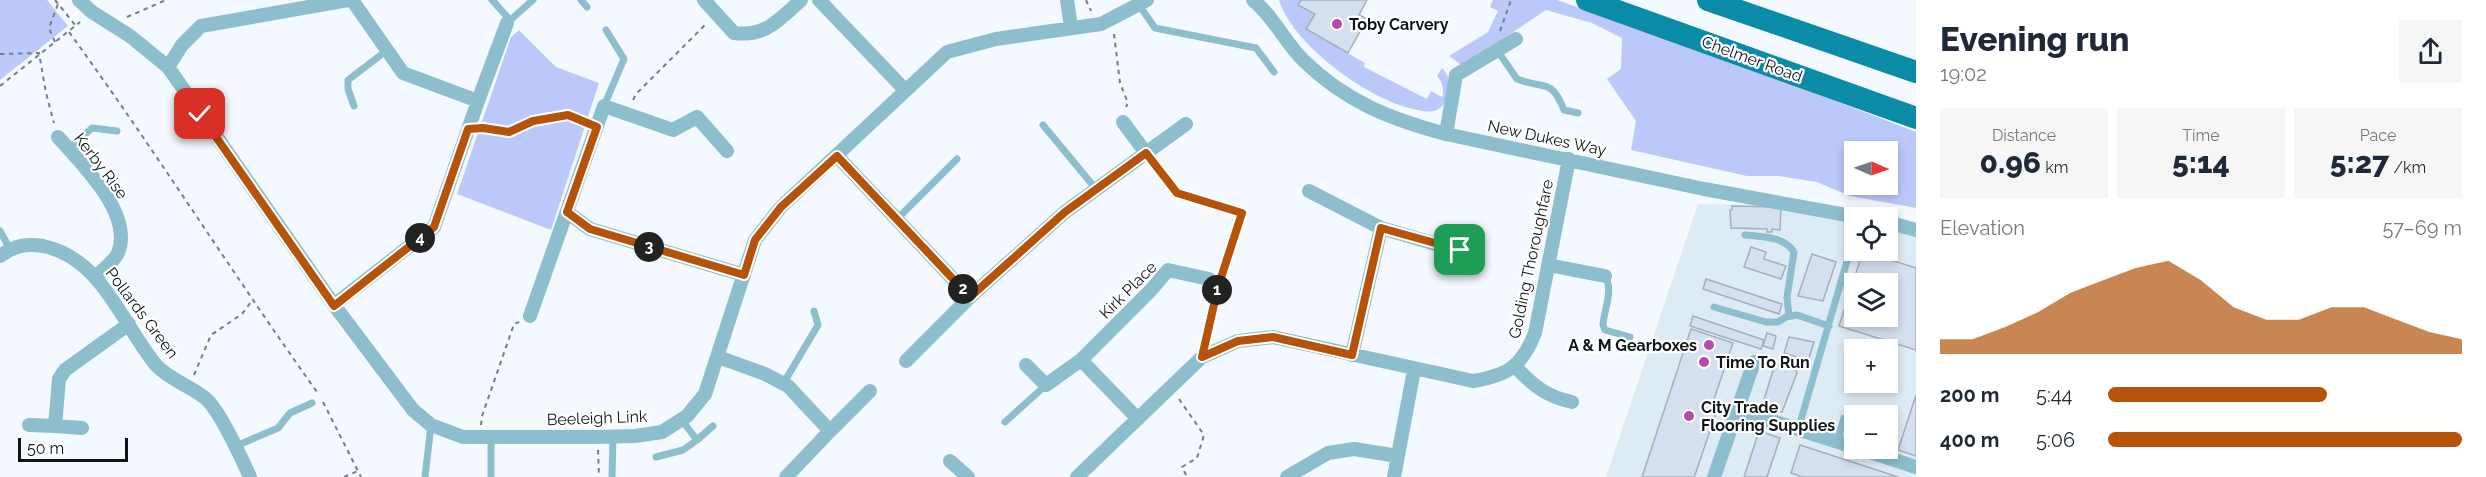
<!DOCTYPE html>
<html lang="en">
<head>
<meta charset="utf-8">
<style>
  :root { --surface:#fff; --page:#f6f6f7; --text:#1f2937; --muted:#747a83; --accent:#b45309 }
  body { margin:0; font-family:Raleway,sans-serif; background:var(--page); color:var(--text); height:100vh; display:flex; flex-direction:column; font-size:22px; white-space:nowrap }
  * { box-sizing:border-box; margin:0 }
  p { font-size:20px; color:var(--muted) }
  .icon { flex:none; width:33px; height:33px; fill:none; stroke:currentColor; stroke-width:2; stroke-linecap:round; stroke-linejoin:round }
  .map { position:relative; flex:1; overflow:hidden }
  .side { display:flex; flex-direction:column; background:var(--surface); width:570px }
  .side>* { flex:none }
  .needle { width:39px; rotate:92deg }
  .tools { position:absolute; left:1844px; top:141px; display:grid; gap:12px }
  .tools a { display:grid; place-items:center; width:54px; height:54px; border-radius:0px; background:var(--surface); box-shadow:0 3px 9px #0003; font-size:30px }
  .scale { position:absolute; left:18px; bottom:15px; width:110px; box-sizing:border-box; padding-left:6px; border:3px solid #101518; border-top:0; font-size:16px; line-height:21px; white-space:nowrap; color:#101518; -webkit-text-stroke:4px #fff; paint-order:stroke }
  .pin { position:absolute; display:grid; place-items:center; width:51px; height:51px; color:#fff; margin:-26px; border-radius:12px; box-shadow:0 3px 9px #0006 }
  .km { position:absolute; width:30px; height:30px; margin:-15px; border-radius:50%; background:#222; color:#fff; font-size:16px; line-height:30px; text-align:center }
  .round { display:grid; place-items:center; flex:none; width:63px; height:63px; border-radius:0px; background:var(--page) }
  .overview { display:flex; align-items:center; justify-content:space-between; height:102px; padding:0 24px }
  h1 { font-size:33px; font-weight:800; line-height:45px }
  .stats { display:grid; grid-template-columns:repeat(3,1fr); gap:9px; height:102px; padding:6px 24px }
  .stats div { display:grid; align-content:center; border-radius:0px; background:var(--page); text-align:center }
  .stats b { font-size:30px; font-weight:800 }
  .stats small { font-size:16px; font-weight:400 }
  .stats p { font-size:16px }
  .chart { height:168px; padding:12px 24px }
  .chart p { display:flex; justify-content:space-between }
  .chart svg { width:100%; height:108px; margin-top:6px; fill:var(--accent); opacity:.7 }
  ul { padding:0 24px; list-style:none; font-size:20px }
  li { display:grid; grid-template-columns:96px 72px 1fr; align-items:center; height:45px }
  li i { height:15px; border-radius:8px; background:var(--accent) }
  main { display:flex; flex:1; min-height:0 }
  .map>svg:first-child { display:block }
  .built { fill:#ddebf4; fill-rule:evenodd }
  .green { fill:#bcc8fa; fill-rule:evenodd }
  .building { fill:#d4dfef; stroke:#a5afbc; stroke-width:1.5; fill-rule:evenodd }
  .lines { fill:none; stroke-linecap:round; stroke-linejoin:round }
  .path { stroke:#787d81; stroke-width:2; stroke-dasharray:4.5 4.5; stroke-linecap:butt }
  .service { stroke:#8dbecd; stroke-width:7 }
  .minor { stroke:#8dbecd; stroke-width:14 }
  .primary { stroke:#0a8ba7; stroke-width:22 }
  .route-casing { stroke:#fff; stroke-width:12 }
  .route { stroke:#b45309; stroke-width:8 }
  .poi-dot { fill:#b34bae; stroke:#fff; stroke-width:2 }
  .labels { text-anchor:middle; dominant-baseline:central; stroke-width:4.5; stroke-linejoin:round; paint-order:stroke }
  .poi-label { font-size:16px; font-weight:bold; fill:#101518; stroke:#fff; text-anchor:start }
  .street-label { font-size:16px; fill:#101518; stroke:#fff }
</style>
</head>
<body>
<main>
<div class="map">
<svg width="1916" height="477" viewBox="0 0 1916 477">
  <rect width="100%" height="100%" fill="#f3f9fe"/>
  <!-- built -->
  <path class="built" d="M1698,204l79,1 77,13v32h33v-28l29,8v247h-310zM1854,284h33v32h-33zM1854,350h33v32h-33zM1854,416h33v32h-33z"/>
  <!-- green -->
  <path class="green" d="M0,0h47l21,26 -68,54z
    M1279,0h22l-2,5 16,9 -8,16 58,33 -1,4 63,32 4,-8 11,6c3,-8 0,-15 -5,-21l5,-8c7,7 9,15 7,25 -7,23 -21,20 -40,15 -43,-11 -116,-63 -130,-108z
    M1493,0h64l196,69 163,63v76l-66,-12 -33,-14 -38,-6h-32l-116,-26 5,-29 -29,-42 14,-10 1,-31 -30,-15 -46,-13 -83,56 -14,-10 39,-24 10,-21 -8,-4zM1854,152h33v32h-33z
    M519,30l37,37 43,16 -48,147 -94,-36 54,-157z"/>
  <!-- building -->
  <path class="building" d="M1301,0h66l-8,15 8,4 -19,34 -42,-24 9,-15 -17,-9z
    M1732,206l49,1 -1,23 -8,-1v3h-5v-3l-36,-1 -1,-18h2z
    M1751,247l15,5 -2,7 22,7 -5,13 -37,-12z
    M1863,251l53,17v82l-77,-24zM1854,284h33v32h-33z
    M1812,254l24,8 -13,39 -25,-5z
    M1706,279l76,25 -3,10 -76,-25z
    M1693,316l71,24 -3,9 -71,-23z
    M1691,329l42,14 -23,68 6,2 -21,62 -1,2h-52z
    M1767,333l9,3 -3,13 -10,-3z
    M1789,337l25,5 -6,19 -24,-8z
    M1775,364l21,6 1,3 -15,39 -20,-6z
    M1916,395v61l-18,-6z
    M1759,431l21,7 -13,39h-23z
    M1800,445l80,26 18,6h-96l-11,-4z"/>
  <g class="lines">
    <!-- path -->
    <path class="path" d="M55,0l21,26
      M1086,0l5,11
      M127,17l39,-17
      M1500,31l11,-31
      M69,32c86,118 163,241 248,360
      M1114,34l6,49 8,20 -2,4
      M55,42l-6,-14 9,-24
      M0,54l39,-1 7,40 8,30
      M0,86l80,-64
      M633,100l3,-6 70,-70
      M483,128l26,4 24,-11 35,-6 16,7
      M1155,165l22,28 65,20 -20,62
      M1206,339l11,-50
      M194,375l17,-40 31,-21 9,-12
      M1179,399l25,36 -7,23 -15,9 5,10
      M323,402l38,75
      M481,425l1,-9 32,-92 5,-2
      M598,450l1,27
      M344,477l14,-6"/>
    <!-- service -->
    <path class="service" d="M492,0l18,20
      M581,0l6,7
      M1139,5l16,23 101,20 18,24
      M507,23l26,-23
      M1497,50l20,29c27,11 34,-2 47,31l14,3
      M354,106l-6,-17v-9l38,-29
      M604,106l20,-47 -18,-29
      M1043,125l53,64
      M69,149l23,-21 25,3
      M898,218l59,-59
      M0,231l10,18
      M1745,235c17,2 39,1 49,17l-7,45 2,19
      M1605,276c9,15 -1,32 -2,49l2,5 25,7
      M1714,307l52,15h12l8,-5 11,-2 32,11
      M783,384l35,-59 -4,-14
      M1005,422l41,-37
      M1798,430l56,-193
      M697,440l16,-14
      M1837,442l7,-24
      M236,446l42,-18 12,-15 22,-10
      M656,457l27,-7 14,-10 -16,-21
      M425,477l6,-52
      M491,477v-41
      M612,477l1,-40"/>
    <!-- minor -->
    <path class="minor" d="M79,0l13,12 38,24 38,31 166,238 79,105 18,15 32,12h134l38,-1 27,-4 25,-16 18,-22 50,-154 26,-33 166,-155 49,-13 105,-15 46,-24
      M704,0l30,33c32,4 45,-13 67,-33
      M819,0l86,90
      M1067,0l4,27
      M1253,0c21,17 31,41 50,60 43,42 87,59 143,74l258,55 159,29
      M168,67l14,-22 19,-19 147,-26
      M478,101l29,-78
      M1446,134l10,-59 60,-36
      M58,137c24,27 76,77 60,116 -4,9 -16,17 -22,24
      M1146,153l40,-29
      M837,156l133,141
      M1309,191l72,37 79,23
      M567,212l23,17 154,46
      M1887,222l29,8
      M0,256c14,-10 26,-13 43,-10 59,12 79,78 113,119 12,14 35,21 49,33 14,11 37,61 45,79
      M1548,265l57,11
      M334,305l100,-78 44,-126 -75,-28 -51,-73
      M530,316l74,-210 69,24 24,-13 30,34
      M1352,355l29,-127
      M718,357l47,17 23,12 42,45 40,-40
      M906,361l64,-64 95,-85 81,-59 -23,-31
      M1026,365l20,20 35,-25
      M1516,367c17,19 32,30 56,35
      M1737,410l117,37
      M1138,419l-57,-59 70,-70 17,-20 41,9
      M29,425l26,1
      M82,428l-27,-2 4,-47 6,-9 64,-46
      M1858,448l58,19
      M950,461l18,16
      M786,477l44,-46
      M1077,477l125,-120 36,-16 35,-4 200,44c36,-6 49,-15 62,-48l34,-174
      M1287,477l41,-24 26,-4 44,7
      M1394,477l20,-107
      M1714,477l40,-115"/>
    <!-- primary -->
    <path class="primary" d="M1587,0l329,118
      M1708,0l208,72"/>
  </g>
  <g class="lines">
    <!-- route casing -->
    <g class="route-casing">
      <path id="route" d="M200,114l134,192 100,-79 34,-98 15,-1 26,4 24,-11 35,-6 29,12 -30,85 23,17 154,46 11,-35 26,-33 56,-51 133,141 95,-85 81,-59 31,40 65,20 -24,74 -16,70 36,-16 35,-4 79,18 29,-127 79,22"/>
    </g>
    <!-- route -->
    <use href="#route" class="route"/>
  </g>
  <!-- markers -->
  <g class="poi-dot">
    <circle cx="1337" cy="24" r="6"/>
    <circle cx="1709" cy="345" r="6"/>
    <circle cx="1704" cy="362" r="6"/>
    <circle cx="1689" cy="416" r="6"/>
  </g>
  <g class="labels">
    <!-- poi labels -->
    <g class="poi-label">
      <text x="1349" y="24">Toby Carvery</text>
      <text x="1697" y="345" text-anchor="end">A &amp; M Gearboxes</text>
      <text x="1716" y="362">Time To Run</text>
      <text x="1701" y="407">City Trade<tspan x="1701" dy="18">Flooring Supplies</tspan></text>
    </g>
    <!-- street labels -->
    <g class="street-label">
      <text transform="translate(1752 59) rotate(20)">Chelmer Road</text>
      <text transform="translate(1547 138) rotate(12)">New Dukes Way</text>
      <text transform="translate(101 166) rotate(53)">Kerby Rise</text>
      <text transform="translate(1531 259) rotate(-78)">Golding Thoroughfare</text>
      <text transform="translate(1128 290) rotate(-45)">Kirk Place</text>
      <text transform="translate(142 313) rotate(53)">Pollards Green</text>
      <text transform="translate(597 418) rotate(-2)">Beeleigh Link</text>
    </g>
  </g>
</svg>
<div class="tools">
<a><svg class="needle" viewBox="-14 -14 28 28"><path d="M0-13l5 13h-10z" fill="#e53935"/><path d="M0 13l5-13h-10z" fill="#747a83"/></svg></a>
<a><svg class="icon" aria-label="locate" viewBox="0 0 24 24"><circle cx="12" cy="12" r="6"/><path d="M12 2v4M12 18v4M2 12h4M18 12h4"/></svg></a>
<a><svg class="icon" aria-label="layers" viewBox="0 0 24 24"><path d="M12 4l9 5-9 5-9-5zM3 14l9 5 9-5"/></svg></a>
<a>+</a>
<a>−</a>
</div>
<div class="scale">50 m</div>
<div class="pin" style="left:1460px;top:250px;background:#1e9e55"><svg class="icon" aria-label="arrive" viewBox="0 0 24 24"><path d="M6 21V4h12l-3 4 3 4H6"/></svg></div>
<div class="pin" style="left:200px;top:114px;background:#d93025"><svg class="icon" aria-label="check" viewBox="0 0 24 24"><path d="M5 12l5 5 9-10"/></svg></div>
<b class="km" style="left:1217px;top:290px">1</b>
<b class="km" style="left:963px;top:289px">2</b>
<b class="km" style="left:649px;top:247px">3</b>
<b class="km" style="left:420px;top:238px">4</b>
</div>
<section class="side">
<div class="overview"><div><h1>Evening run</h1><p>19:02</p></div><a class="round"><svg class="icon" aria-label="share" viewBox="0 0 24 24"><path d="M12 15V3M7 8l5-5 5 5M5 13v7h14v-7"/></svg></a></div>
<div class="stats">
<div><p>Distance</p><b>0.96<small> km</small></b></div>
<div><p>Time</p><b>5:14</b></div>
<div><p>Pace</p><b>5:27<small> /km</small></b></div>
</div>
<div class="chart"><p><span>Elevation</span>57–69 m</p>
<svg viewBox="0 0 160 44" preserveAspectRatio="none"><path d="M0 44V38L10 38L20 33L30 27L40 19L50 14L60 9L70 6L80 14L90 25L100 30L110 30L120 25L130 25L140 30L150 35L160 38V44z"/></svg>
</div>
<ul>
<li><b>200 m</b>5:44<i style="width:62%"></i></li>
<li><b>400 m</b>5:06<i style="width:100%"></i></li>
</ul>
</section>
</main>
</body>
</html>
